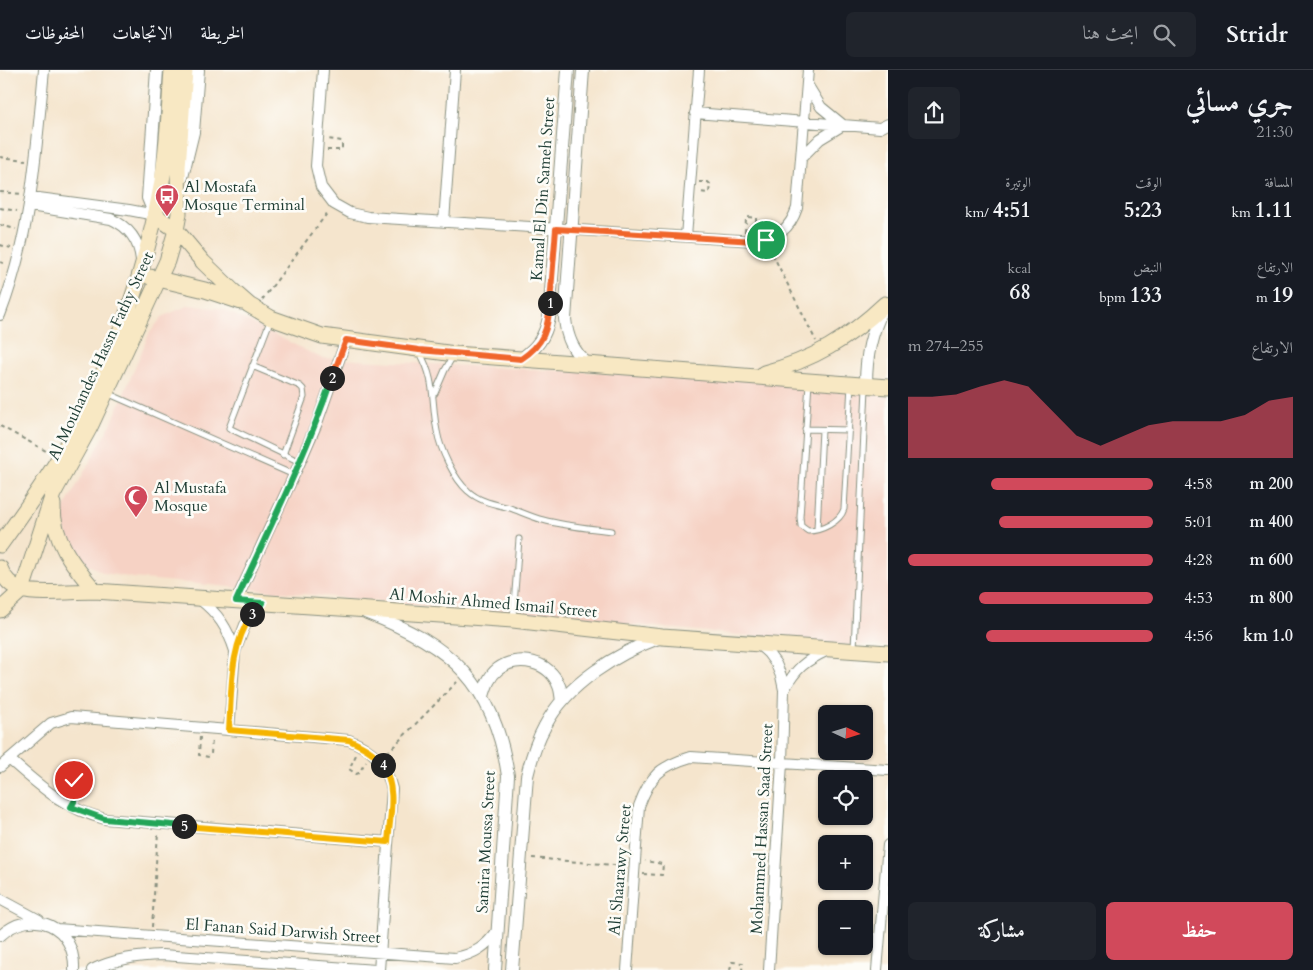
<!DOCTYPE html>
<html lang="ar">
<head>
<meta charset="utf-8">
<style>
  :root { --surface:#171b24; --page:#20242c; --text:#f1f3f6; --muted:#9ea1a6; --line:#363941; --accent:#d1495b }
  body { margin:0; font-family:Cardo,Amiri,serif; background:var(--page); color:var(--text); direction:rtl; height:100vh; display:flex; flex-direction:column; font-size:19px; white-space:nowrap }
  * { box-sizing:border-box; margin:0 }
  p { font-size:16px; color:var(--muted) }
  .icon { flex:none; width:28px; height:28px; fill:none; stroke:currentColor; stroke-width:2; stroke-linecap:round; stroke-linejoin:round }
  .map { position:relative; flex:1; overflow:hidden; direction:ltr }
  .drawer { display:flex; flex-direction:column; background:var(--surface); width:425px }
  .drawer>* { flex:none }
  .needle { width:32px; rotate:94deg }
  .buttons { position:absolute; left:818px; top:635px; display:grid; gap:10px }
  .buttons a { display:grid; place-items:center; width:55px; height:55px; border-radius:8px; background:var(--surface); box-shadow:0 1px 4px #0004; font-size:25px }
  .pin { position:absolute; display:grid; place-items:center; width:42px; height:42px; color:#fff; margin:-21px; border:2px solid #fff; border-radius:50%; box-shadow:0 1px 5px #0007 }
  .km { position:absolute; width:25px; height:25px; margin:-12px; border-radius:50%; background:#222; color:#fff; font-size:14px; line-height:25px; text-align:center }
  .round { display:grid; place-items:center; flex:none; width:52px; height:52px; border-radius:8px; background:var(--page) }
  .summary { display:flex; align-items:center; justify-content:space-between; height:85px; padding:0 20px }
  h1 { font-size:28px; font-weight:700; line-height:38px }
  .figures { display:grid; grid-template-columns:repeat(3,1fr); gap:8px; height:85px; padding:5px 20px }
  .figures div { display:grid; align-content:center }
  .figures b { font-size:21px; font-weight:700 }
  .figures small { font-size:14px; font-weight:400 }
  .figures p { font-size:14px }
  .chart { height:140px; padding:10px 20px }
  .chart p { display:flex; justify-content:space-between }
  .chart svg { width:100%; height:90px; margin-top:5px; fill:var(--accent); opacity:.7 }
  .button { display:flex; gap:10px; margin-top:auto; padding:10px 20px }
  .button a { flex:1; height:58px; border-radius:8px; background:var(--accent); color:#fff; font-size:20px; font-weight:700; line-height:58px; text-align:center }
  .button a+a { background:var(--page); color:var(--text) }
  ul { padding:0 20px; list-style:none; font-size:16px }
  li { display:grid; grid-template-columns:80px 60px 1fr; align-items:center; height:38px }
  li i { height:12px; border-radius:6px; background:var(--accent) }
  header { display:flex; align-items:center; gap:30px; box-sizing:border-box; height:70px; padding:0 25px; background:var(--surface); border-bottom:1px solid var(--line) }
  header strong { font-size:24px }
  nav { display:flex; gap:28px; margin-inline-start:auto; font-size:18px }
  .search { width:350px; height:45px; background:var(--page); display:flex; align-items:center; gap:12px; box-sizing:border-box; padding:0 18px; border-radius:8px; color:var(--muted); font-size:19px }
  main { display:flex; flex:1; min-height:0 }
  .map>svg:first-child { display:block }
  .built { fill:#f6d2c4 }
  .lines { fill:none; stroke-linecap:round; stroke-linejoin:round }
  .service-casing { stroke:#8a9180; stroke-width:7 }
  .minor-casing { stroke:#8a9180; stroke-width:12 }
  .tertiary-casing { stroke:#8a9180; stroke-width:14 }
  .secondary-casing { stroke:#8a9180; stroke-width:17 }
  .path { stroke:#8a9180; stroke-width:2; stroke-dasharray:4 4; stroke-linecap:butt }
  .service { stroke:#fff; stroke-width:5 }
  .minor { stroke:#fff; stroke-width:10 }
  .tertiary { stroke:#fff; stroke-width:12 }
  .secondary { stroke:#f8e8c3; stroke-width:15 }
  .split-1-casing { stroke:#fff; stroke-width:10 }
  .split-2-casing { stroke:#fff; stroke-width:10 }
  .split-3-casing { stroke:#fff; stroke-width:10 }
  .split-4-casing { stroke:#fff; stroke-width:10 }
  .split-5-casing { stroke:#fff; stroke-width:10 }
  .split-6-casing { stroke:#fff; stroke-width:10 }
  .split-1 { stroke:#f0652b; stroke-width:6 }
  .split-2 { stroke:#f0652b; stroke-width:6 }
  .split-3 { stroke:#22a559; stroke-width:6 }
  .split-4 { stroke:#f5b400; stroke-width:6 }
  .split-5 { stroke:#f5b400; stroke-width:6 }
  .split-6 { stroke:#22a559; stroke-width:6 }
  .labels { text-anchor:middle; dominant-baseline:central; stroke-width:5; stroke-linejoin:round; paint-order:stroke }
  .poi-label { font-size:16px; fill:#1f3d34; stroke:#fdfcf7; text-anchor:start }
  .street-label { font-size:16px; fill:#1f3d34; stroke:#fdfcf7 }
</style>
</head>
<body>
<header>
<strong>Stridr</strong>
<div class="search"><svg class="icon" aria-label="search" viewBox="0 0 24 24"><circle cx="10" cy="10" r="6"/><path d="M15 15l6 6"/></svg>ابحث هنا</div>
<nav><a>الخريطة</a><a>الاتجاهات</a><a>المحفوظات</a></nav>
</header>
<main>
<section class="drawer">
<div class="summary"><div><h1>جري مسائي</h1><p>21:30</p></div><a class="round"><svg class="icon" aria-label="share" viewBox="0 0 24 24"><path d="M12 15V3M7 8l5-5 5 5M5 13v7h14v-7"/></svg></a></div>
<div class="figures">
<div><p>المسافة</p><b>1.11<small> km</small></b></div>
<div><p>الوقت</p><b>5:23</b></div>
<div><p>الوتيرة</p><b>4:51<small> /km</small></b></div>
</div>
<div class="figures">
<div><p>الارتفاع</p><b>19<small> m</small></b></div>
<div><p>النبض</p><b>133<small> bpm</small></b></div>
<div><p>kcal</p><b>68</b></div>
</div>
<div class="chart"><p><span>الارتفاع</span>255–274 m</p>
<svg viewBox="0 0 160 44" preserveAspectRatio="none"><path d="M0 44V14L10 14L20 13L30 9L40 6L50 9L60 21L70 33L80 38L90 33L100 28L110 26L120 26L130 26L140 23L150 16L160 14V44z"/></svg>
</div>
<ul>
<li><b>200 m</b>4:58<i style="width:66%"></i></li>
<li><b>400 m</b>5:01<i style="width:63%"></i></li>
<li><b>600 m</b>4:28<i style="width:100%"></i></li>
<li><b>800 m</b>4:53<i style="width:71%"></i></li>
<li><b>1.0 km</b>4:56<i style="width:68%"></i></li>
</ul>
<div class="button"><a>حفظ</a><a>مشاركة</a></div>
</section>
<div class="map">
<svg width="888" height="900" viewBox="0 0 888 900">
  <rect width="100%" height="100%" fill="#fdfcf7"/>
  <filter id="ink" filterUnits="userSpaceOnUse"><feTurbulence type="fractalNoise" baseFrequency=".02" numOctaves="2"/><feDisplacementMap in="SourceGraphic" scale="10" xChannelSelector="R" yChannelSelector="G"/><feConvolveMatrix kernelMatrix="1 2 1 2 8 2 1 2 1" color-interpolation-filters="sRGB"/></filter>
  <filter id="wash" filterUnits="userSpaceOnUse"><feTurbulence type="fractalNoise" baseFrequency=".0096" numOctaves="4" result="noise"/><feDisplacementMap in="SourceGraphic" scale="20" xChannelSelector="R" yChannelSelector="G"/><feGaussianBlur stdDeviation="1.12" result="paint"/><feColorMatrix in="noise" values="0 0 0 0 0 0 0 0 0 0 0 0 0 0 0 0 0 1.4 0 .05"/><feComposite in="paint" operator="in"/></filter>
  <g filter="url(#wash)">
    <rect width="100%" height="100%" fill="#f5e5cd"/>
    <!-- built -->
    <path class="built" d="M189,235l34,4 98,49 466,25 101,9v254l-41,-1 -713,-67 -30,-5 -14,-8 -11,-10 -9,-13 -6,-15 -2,-15 50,-90 37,-88 13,-17z"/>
  </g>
  <g filter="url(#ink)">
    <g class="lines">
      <!-- service casing -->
      <g class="service-casing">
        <path id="service" d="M270,251l-41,107 71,34
          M420,283c16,28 11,48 17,78 3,18 17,48 31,60 12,11 27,13 42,17 11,4 22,9 33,12 22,6 45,8 68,11
          M252,296l48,20 3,3 1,8 -21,58
          M809,313l-9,134 1,9 7,5c13,0 32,-9 36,-22l7,-124
          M107,323l187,82
          M435,323l10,-23 8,-14
          M805,359l44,1
          M817,459l5,-99
          M513,548l6,-79
          M854,579l12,-261"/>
      </g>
      <!-- minor casing -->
      <g class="minor-casing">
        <path id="minor" d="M323,0l-7,96 5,21 13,17 16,9 18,4 387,24c22,-2 35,-12 42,-33l11,-138
          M695,43l185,15 8,-4
          M801,88l19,-19 23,-14 -22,-18 -14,-23
          M31,127l98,13 26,5
          M30,136l81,13c18,8 28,22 30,41
          M444,152l11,-152
          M686,167l13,-167
          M0,245c31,-80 36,-161 44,-245
          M199,529c19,14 29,30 36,52
          M236,531l64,-139 17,-39 29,-83
          M759,575l9,8 8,11 5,12 3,14 -2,73 -13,207
          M784,620c12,-22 21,-29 44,-40
          M229,660l6,-78 10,-27 18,-22
          M9,689c32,28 54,49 96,60l283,23
          M0,697l51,-44 20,-6 278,23c25,10 36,22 43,49l-13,181
          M0,829l39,21
          M57,859l398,29c19,-4 31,-11 42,-27
          M0,866c32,-30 76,-10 74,34
          M92,900c23,-11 45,-14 70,-15l214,15
          M627,900l12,-164c11,-30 21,-40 52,-49l197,13
          M877,900l11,-125"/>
      </g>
      <!-- tertiary casing -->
      <g class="tertiary-casing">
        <path id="tertiary" d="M583,0l-18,249c2,19 8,32 22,45
          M182,107l11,-45 5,-62
          M155,145l-7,-17 9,-128
          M521,289c16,-11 24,-22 28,-41l19,-248
          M866,315c0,-30 5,-52 18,-79
          M367,543c84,32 128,71 141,163l-13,194
          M483,626c3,-10 6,-20 15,-27 20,-15 52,-8 61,17 2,4 2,10 3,15
          M512,900l15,-194c4,-17 9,-34 18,-50 22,-43 73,-73 116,-89"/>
      </g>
      <!-- secondary casing -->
      <g class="secondary-casing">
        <path id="secondary" d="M155,145l21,15 27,32 30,29 16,14 22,13 51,18 133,18 433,33
          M150,207l55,13 36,12
          M764,303c49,-13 84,-34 121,-69
          M53,434c-1,36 20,61 42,87
          M0,475c21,-29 41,-57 59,-87 50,-83 84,-176 102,-271 7,-39 8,-78 11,-117
          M0,498c3,10 12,19 22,22 13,5 56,1 73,1l418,29 149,17 226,16
          M0,540l22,-20 31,-96 37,-67 77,-166 9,-31 3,-16 -1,-47 7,-97"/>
      </g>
      <!-- path -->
      <path class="path" d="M327,80h13l2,-1v-8l-14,-2
        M0,87l26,3
        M699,112h9l2,2 -1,9 -10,-1
        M0,122l22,2
        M0,138l17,3
        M0,155l16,4
        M745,162l1,-13 2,-2 8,1v13
        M0,175l11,3
        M769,177l47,94
        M0,192l7,2
        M262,230l66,-88
        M0,356l48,26
        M200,667l-1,18 10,2 2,-3 1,-16
        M387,683l70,-71
        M356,685l-7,14 7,5 3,-1 7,-12
        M66,721l8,-11 8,4 1,3 -7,12
        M532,788l93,8
        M643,804l19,1 1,-11 -18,-3
        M152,857l6,-95
        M730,900l2,-8 11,1 -1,7"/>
      <!-- service -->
      <use href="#service" class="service"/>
      <!-- minor -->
      <use href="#minor" class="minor"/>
      <!-- tertiary -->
      <use href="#tertiary" class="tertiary"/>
      <!-- secondary -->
      <use href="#secondary" class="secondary"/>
    </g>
  </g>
  <g class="lines" filter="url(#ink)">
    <!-- split-1 casing -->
    <g class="split-1-casing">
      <path id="split-1" d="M550,233l6,-74 199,12 11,-1"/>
    </g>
    <!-- split-2 casing -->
    <g class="split-2-casing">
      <path id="split-2" d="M332,308l14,-38 73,10 102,9c23,-15 27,-30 29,-56"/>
    </g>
    <!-- split-3 casing -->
    <g class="split-3-casing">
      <path id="split-3" d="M252,544l11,-11 -27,-2c34,-74 70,-146 96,-223"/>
    </g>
    <!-- split-4 casing -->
    <g class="split-4-casing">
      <path id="split-4" d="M252,544c-23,34 -20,76 -23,116l120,10c13,6 26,12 34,25"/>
    </g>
    <!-- split-5 casing -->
    <g class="split-5-casing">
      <path id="split-5" d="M184,756l204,16c2,-26 9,-53 -5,-77"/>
    </g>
    <!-- split-6 casing -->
    <g class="split-6-casing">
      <path id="split-6" d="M74,710l9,6 -12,21 34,12 79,7"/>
    </g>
    <!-- split-1 -->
    <use href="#split-1" class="split-1"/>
    <!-- split-2 -->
    <use href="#split-2" class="split-2"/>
    <!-- split-3 -->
    <use href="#split-3" class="split-3"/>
    <!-- split-4 -->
    <use href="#split-4" class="split-4"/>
    <!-- split-5 -->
    <use href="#split-5" class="split-5"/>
    <!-- split-6 -->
    <use href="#split-6" class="split-6"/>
  </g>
  <!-- icons -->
  <defs>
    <g id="bus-pin" transform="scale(1.25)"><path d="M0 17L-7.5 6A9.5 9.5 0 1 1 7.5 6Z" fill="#d1495b" stroke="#fdfcf7"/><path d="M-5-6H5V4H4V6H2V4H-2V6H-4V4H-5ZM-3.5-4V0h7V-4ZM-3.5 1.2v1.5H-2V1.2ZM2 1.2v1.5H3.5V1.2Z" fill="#fff"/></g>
    <g id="mosque-pin" transform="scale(1.25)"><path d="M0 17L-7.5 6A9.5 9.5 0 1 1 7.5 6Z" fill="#d1495b" stroke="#fdfcf7"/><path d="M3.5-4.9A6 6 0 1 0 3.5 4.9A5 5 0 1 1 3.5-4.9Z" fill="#fff"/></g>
  </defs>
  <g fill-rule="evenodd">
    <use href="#bus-pin" x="167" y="126"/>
    <use href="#mosque-pin" x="136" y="427"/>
  </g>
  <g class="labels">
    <!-- poi labels -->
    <g class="poi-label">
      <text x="184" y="117">Al Mostafa<tspan x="184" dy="18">Mosque Terminal</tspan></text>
      <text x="154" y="418">Al Mustafa<tspan x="154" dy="18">Mosque</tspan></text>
    </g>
    <!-- street labels -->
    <g class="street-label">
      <text transform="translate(543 119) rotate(-86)">Kamal El Din Sameh Street</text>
      <text transform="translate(101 286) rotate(-65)">Al Mouhandes Hassn Fathy Street</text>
      <text transform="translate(493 533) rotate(5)">Al Moshir Ahmed Ismail Street</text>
      <text transform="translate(762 759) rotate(-87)">Mohammed Hassan Saad Street</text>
      <text transform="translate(486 772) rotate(-87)">Samira Moussa Street</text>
      <text transform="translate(620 800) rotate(-85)">Ali Shaarawy Street</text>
      <text transform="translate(283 861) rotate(4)">El Fanan Said Darwish Street</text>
    </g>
  </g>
</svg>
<div class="buttons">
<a><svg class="needle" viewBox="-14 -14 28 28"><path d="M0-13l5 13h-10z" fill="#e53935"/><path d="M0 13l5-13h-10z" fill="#9ea1a6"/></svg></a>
<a><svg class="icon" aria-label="locate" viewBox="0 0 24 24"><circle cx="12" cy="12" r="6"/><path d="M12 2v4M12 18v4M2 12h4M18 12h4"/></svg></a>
<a>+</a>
<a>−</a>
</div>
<div class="pin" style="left:766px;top:170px;background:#1e9e55"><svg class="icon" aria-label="arrive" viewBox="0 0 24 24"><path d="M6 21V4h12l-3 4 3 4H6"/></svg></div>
<div class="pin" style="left:74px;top:710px;background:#d93025"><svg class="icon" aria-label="check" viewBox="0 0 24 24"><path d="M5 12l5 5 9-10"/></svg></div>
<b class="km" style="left:550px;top:233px">1</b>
<b class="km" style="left:332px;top:308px">2</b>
<b class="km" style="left:252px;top:544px">3</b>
<b class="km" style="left:383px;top:695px">4</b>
<b class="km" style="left:184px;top:756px">5</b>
</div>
</main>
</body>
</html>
